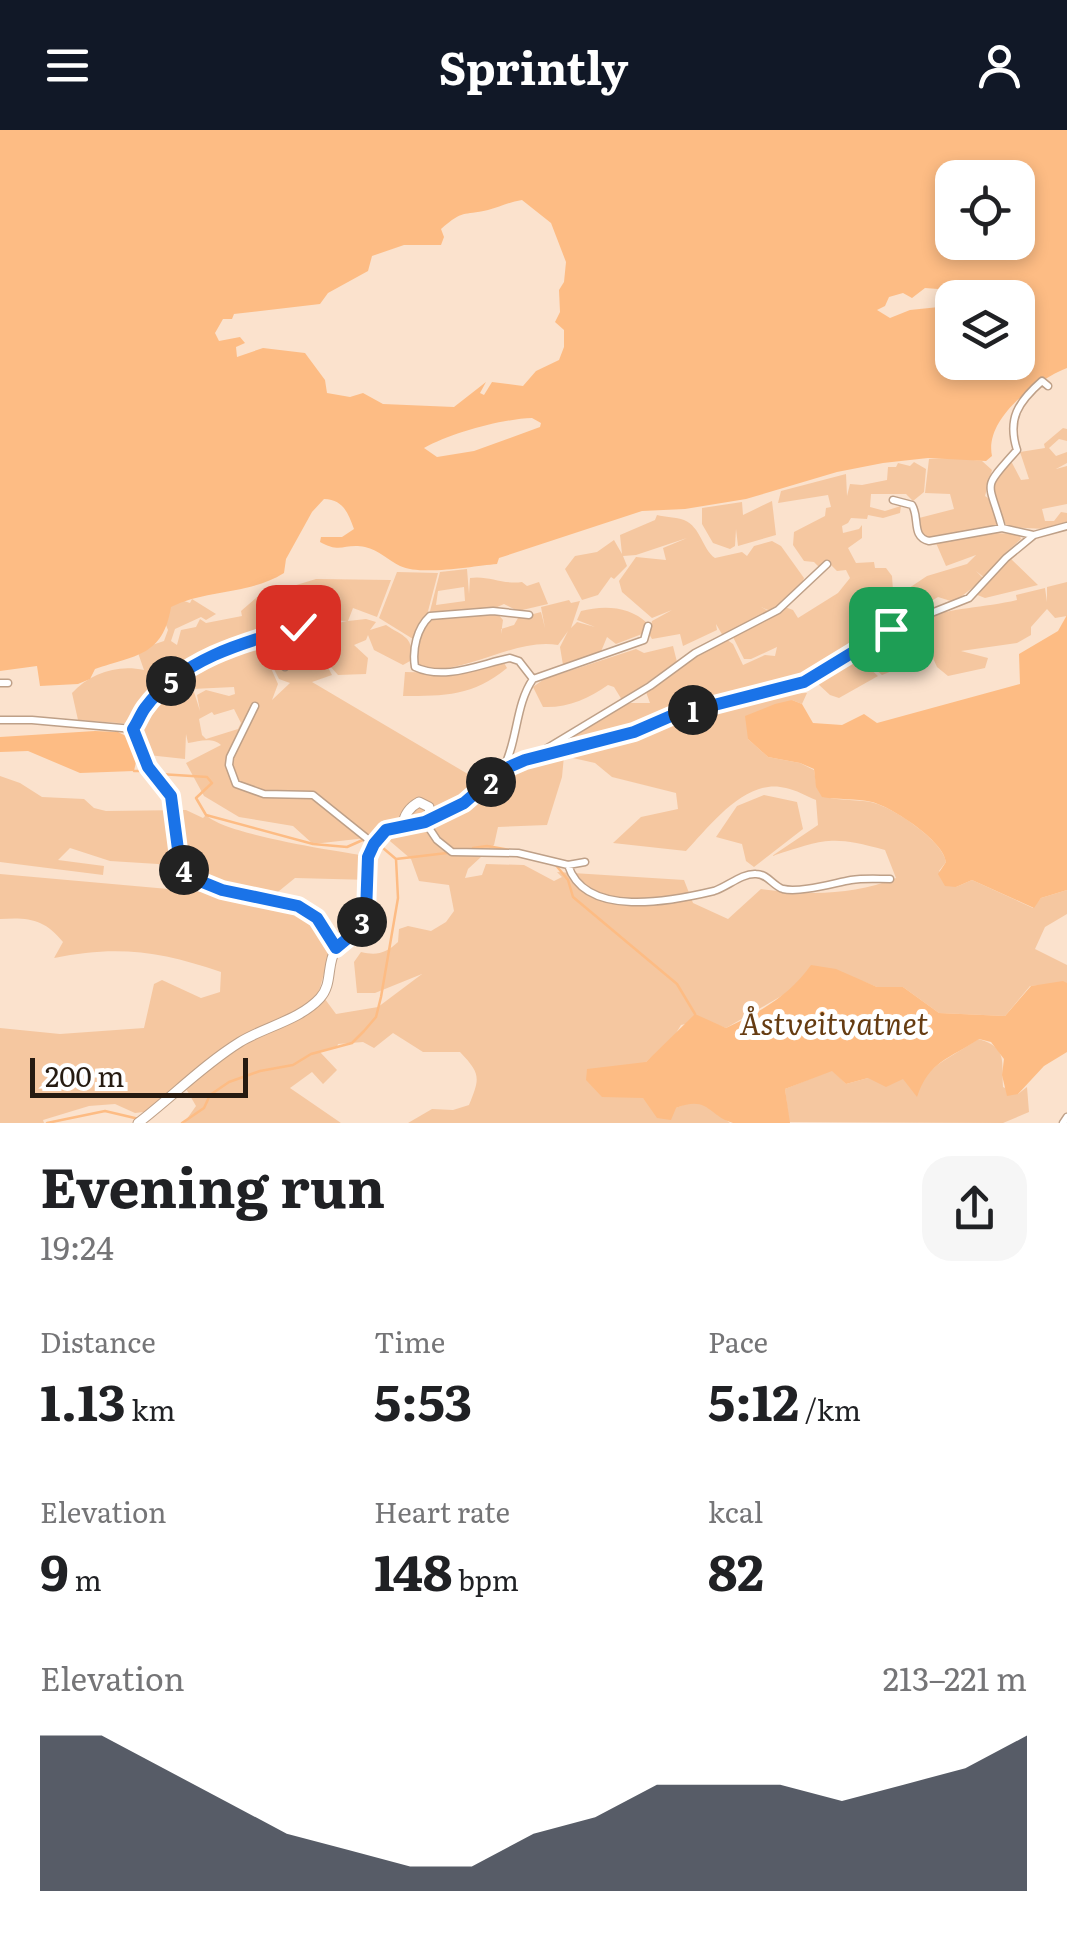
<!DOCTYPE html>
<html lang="en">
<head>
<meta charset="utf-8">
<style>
  :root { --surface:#fff; --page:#f6f6f6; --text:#202124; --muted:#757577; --accent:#111827 }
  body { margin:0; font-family:Literata,serif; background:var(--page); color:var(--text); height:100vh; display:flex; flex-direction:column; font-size:38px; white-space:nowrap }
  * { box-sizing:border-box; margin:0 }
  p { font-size:32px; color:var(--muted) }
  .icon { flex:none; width:55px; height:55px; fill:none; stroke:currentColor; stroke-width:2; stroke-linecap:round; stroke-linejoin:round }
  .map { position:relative; height:993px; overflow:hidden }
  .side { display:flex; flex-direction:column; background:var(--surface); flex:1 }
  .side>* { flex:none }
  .buttons { position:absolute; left:935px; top:30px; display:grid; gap:20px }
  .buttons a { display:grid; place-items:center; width:100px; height:100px; border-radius:20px; background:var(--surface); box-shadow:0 5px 15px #0003; font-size:50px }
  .scale { position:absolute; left:30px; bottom:25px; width:218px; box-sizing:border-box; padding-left:10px; border:5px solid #261b11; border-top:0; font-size:28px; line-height:35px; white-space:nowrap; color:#261b11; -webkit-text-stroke:8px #fff; paint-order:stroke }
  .pin { position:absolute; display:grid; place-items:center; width:85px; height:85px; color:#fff; margin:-42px; border-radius:20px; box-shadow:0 5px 15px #0006 }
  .km { position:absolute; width:50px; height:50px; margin:-25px; border-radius:50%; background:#222; color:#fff; font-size:28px; line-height:50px; text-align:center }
  .round { display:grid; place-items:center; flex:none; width:105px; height:105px; border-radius:30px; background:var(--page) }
  .summary { display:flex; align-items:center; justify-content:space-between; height:170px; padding:0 40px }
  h1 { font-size:55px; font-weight:700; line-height:75px }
  .stats { display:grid; grid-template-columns:repeat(3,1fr); gap:15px; height:170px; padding:10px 40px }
  .stats div { display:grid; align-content:center }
  .stats b { font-size:50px; font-weight:700 }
  .stats small { font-size:28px; font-weight:400 }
  .stats p { font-size:28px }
  .chart { height:280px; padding:20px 40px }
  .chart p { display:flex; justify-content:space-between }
  .chart svg { width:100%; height:180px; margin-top:10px; fill:var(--accent); opacity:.7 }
  header { display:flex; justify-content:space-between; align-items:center; height:130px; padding:0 40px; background:var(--accent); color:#fff; font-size:45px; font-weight:700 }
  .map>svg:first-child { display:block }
  .green { fill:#f5c7a0; fill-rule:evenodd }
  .water { fill:#fdbc84; fill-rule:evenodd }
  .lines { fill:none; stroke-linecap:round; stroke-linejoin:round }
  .stream { stroke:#fdbc84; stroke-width:2.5 }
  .minor-casing { stroke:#bea088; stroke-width:9 }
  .tertiary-casing { stroke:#bea088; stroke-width:11 }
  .minor { stroke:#fff; stroke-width:6 }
  .tertiary { stroke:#fff; stroke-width:9 }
  .route-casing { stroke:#fff; stroke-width:20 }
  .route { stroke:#1a73e8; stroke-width:12 }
  .labels { text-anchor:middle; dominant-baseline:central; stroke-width:10; stroke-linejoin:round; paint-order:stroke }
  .water-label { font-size:30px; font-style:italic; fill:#663c12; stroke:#fff }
</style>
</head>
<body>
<header><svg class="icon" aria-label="menu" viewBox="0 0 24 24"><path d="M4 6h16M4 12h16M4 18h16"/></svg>Sprintly<svg class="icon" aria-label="person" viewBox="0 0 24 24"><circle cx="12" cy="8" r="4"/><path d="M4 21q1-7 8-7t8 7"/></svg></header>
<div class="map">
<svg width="1067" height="993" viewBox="0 0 1067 993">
  <rect width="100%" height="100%" fill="#fbe2cd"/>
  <!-- green -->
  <path class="green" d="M1063,298l4,1v12l-8,-2 -10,9 7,8 11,-4v11l-11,6 11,-3v38l-25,5 3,12h9l7,-9 6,1v9l-22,7 -38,-2 -16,-36 4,-14 16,-16 10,19 8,-1 -9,-27 25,-4 -1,-4z
    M955,328l27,3 10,9 -7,26 6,4 7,23 -4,4 -64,12 -9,-2 -2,-19 35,-9 -4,-15 -25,-1 4,-34z
    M914,332l12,7 -2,23 -11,9 -7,-7h-35l-1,13 15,4 16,-5 -1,7 -17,5 -15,-3 -1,4 -16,-1 -3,5 -6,3 1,7 16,-4 3,-4v13l-14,10 8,15 18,-1 1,6h11l6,8 1,15 10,1 24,-16 40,-12 9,-9 -30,11 -10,-23 57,-10 26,1 2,5 -17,15 -18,25 -10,-8 8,8 -30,23 -16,-5 -55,33 -13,-28 20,-10 -22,10 9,15 -15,21 16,-4 -74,43 -61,18 64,-2 -5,11 -10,-4 -44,39 20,18 32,6 14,7c2,10 1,21 13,27 9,4 35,2 47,6 20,5 70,39 72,59l-7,9 17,16 16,-7 61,28 8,-10 26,-8v24l-22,13 -10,22 32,16v18l-37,3 -25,30 -66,-3 -36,-26h-26l-15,-6 -67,7 -69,40 -23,-8 -22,5 -8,13 -27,24 -3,36 33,10 14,-6 16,2 24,19h-322l24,-14 21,1 16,-5c11,-27 12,-31 -9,-53h-37l-30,-19 -19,15 -11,-6 -25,2 -1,3 -17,5 17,18 -14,14 -11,-12 -22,16 51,35h-157l12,-17 -11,-19 -33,24 -17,2 -20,-9 -26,2 -46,14 1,3h-44v-95l60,6 84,-6 10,-44 8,-4 39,18 19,-6 1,-20c-60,-21 -105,-27 -167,-14l9,-16c-18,-23 -35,-25 -63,-23v-45l202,18 101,23 27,37 -11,39 17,23 42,-7 44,-33 -47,19h-18l-3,-31 7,-10c16,4 25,1 37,-10l1,-13 9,-3 23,5 15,-9 8,-11 -5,-26 -30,-4 -8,-22 -27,-23 -71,8 -20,-18 -54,-9 -35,-21 -18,-33 35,-18c-8,-8 -22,-4 -33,-2l-2,-9 -1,25 -37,-4c-14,-46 0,-62 46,-63l6,19 -3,-16 9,-5 23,6 6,-2 -1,-7 -42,2 -4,-14 15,-3 2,-9c22,-10 41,-9 64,-15v16l9,20 -6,16 18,-17 -11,-4 -8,-16 15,-10 31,-6 15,28 -20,7 166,98 152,-77h20l-4,-11 34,-28 46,-25 7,5 10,21 22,-10 10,1 2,-9 -26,12h-7l-12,-24 53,-28 8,3 5,8 40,-25 12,-15 -4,-8 -9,1 -10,-10 -8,6 -5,-5 -10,-1 -11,-16 1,-13 31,-16 1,-8 5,-1 -3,-12 -50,8 3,-12 65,-17 1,22 3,-12 12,1 25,-5 1,-13h8l2,-4 12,3zM234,579l7,14 -3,6 -32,10 -4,-4 -3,-16 13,-7 2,3zM564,626l31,7 17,14 64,16 2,16 -37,8 -28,26 73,8c24,-25 60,-74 100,-63 10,2 20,8 30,12l2,25 -46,31c53,-17 59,-21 113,-6l11,28c-44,18 -89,17 -135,11l-33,30 -35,-16 -9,-23 -127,-8 5,5 -8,4 -30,-16 -38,-1 -4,11 -17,3 3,-9 26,-24 4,-18 49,-2 15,-48z
    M772,371l4,34 -38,11 -2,-17 -1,17 -5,3 -17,-6 -11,-19v-16l40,-6 1,13z
    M657,385c8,2 19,2 27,5 17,7 18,29 31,38l27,-6 5,4 7,-10 18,-5 9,5 23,32 -2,6 -29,28 -12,-5 9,5 -47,24 -7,-12 1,6 -34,16 -3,-12 -28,5 -3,-5 3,-13 20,-11 -20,8 -30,-26 -3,-11 17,-24 30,3 -3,-12 24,-10 -51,17 -13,1 4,10 -13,13 -3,-2 -13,18 -16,5 -17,-31 10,-13 22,-4 17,-12 8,14 -2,-19 35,-15z
    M1010,428l28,27 -53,13 -10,-4z
    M467,439l2,25 1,-16c18,-3 33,7 52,4l5,4 12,-4 9,22 -30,7 -14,-7 -11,5 -64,6 11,-43zM464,457l1,14 -29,4 2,-14z
    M397,442l41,1 -11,42 -14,24 -34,-21z
    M316,449l75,1 -14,37 -24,-9 -5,13 18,-2 10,3 -6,8 16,-5c18,12 29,12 24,36l-7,4 -29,-15 -6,-15 -2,5 -12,5 14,13 -2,16 -28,1 -16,-18 1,-14 16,-2 -5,-17 13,-3 -40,-2 -97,37 -52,32 -26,36 -54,-4 -6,-27c18,-20 46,-29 72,-23l-7,-20 27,-9 4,-11 -7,-17 8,-3 1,-5 17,-9 -3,5 6,2 2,-4 24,15 -10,6 -5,-3 -26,12 -4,12 6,4 4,-15 15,-3 4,-8 6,4 36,-7 -1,-5 16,-14z
    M1067,452v34l-12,2 -8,-9 -16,18v8l-14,8 -56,8 27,7 -3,10 -37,8 -11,-9 -5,-11 -6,4v7l-29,2 -15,6 -21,-19v-5l56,-31 4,7 -2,-7c32,-13 65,-12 98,-20l-1,-5 29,-7 2,14v-15z
    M569,470l2,3 9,-2 -9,27 6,-6 18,5 -18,-7 4,-9c22,-6 49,-5 66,12l-5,11 -26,10 -9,-7 -7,17 -37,11 -3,-18 8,-16 -10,14c-45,-7 -89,29 -137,24 -11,-16 -1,-34 7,-49l69,-7 6,7 -2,14v-5l13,-4 4,-7 23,-6 4,16 -4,-21z
    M673,516l4,16 -55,38 -8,-13 -6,-2c-20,14 -40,23 -65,22l-10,-20 21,-15 2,3 7,-2 73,-24 8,4z
    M850,528h8l20,18 -39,22 -9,-3 -13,-12 2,-8z
    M503,531l4,7c-34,28 -62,28 -104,28l2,-24 47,1z
    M0,646l20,7 22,14 42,2 10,9 12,3 80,-1 17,8 3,-3c19,20 136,37 168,42l-3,23 -76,-2 -27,22 -68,-17 -17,-13 -25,-6 -48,-3 -40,-13 -12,12 46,6 -1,9 -103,-13z
    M764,665l33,7 6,27 -49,38 -8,-6 -4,-17 -26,-7 21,-31z
    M978,909c31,8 23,24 25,48l15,7 9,-7 2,25 -26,11 -214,-1 -4,-33 47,-19 14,14 22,-6 57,-2c15,-16 35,-24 53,-37z"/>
  <!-- water -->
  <path class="water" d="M0,0h1067v238c-31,12 -83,51 -75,88l-6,5 -58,-3 -45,5 -46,9 -91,27 -61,10 -43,2 -143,47 -2,6c-24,2 -76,12 -97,2 -11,-5 -21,-16 -35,-19 -21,-4 -24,7 -45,-5l1,-5h21l12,-8c-6,-16 -10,-29 -30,-30l-12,13 -26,47 -2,14c-35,22 -77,16 -113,34 -8,49 -35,48 -76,62l-5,10 -12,5 -38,2 -3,-20 -37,5zM952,48h66v64h-66zM522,70l29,23 15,39 -2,20 -5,8 1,22 -5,10 9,8v17l-5,13 -23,11 -13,15 -31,-4 -8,13 -4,-2 6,-11 -32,25 -71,-3 -20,-11 -13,4 -23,-4 -2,-13 -20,-27 -42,-5 -26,9 -1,-10 9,-4 -5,-6 -21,4 -4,-8 8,-14h9l2,-5 86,-10 8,-11 40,-22 4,-15 32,-11h37l3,-8 -3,-8c23,-20 21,-13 47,-19 12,-3 21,-8 34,-10zM925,158l13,1 10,8 -9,10 -29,3 -20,8 -13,-8 8,-4 4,-9 14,-4 9,5zM952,168h66v64h-66zM532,288l9,5 -1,4 -66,24 -37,6 -13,-9c27,-15 77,-29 108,-30z
    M1067,485v275l-26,8 -7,10 -62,-28 -16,7 -11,-1 -7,-12 8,-12c-2,-21 -54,-55 -74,-60 -17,-4 -34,-2 -50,-5l-6,-10 -2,-18 -14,-6 -32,-6 -20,-18 -3,-23 30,-12 17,-4 10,4 11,19 29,2 22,-11 13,9 143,-39 -1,-30 39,-23z
    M95,601l23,1 12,6 6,24 -2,9 -54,2 -52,-22 -28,1v-15z
    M811,835l25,4 41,18h26l36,26 66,3 26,-30 32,-5 4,2v69l-23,14 -26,28 -11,2 -5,-21 2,-16 -13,-17 -12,-3c-30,20 -50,22 -62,58l-14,-18 -17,8 -18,-9 -22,6 -14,-13 -47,18 5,34c-17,0 -42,0 -57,0 -25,-7 -24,-28 -57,-15l-5,12 -14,-2 -14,-20 -41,-1 -16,-17 1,-11 59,-7 49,-48 31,14c34,-16 63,-32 85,-63z"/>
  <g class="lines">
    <!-- stream -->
    <path class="stream" d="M134,641h7
      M160,644l47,3 5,6 -16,15 10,17 107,29 34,3 18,-8
      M473,718l14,-2 23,4
      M396,729l51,-6
      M555,734l13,16 5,17 104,87 18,30
      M47,993l58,-12 34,8
      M182,993l22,-15 6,-13 19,-13 31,-11 33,-6 18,-11 41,-11 12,-12 12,-14 5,-20 17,-99 -2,-39 -19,-16"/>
    <!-- minor casing -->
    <g class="minor-casing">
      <path id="minor" d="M893,370l19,5c8,13 -1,32 17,36l73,-13 31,7
        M1002,398c-14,-50 -21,-37 15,-78 -10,-31 1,-48 25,-69l6,5
        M533,549l111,-39 4,-14
        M0,553h8
        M255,576l-25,51 -1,8 7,19 28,10 49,1 61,49
        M0,590h32l101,9 14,38 24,29 13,73 16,14 107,27 10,8 19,30
        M133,599c9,-14 15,-27 27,-39 33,-31 99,-59 143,-63v4c-11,10 -22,11 -27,27l9,9
        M534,626l116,-70 45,-33 83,-43 49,-46
        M503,639c15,-28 12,-64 30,-90l-14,-18 -9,-3c-30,6 -65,23 -95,9 -3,-18 2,-39 15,-51l63,-5 36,4
        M431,688l33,-15 38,-33 23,-10 109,-28 37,-17 133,-33 87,-53 78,-31 37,-40 28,-23 33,-9
        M425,692l12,18 15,12 66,1 50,12 17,-3
        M568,735c17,54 104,36 146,26 13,-4 28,-18 42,-17 12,0 17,12 27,15 17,4 51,-6 68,-9 13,-2 26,-1 39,-1
        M1063,993l4,-6"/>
    </g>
    <!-- tertiary casing -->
    <g class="tertiary-casing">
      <path id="tertiary" d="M138,993c34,-26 65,-58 102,-81 24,-15 60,-22 80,-44 13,-14 6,-34 16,-49 9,-14 24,-18 30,-34 9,-28 -7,-58 16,-80 14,-13 34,-7 49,-17l-2,-11 -10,-5c-9,5 -15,12 -16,23"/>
    </g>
    <!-- minor -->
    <use href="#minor" class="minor"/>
    <!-- tertiary -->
    <use href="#tertiary" class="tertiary"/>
  </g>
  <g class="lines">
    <!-- route casing -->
    <g class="route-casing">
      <path id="route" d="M298,497c-55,15 -118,33 -153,81 -5,7 -7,14 -12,21l15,38 23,29 8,61 11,20 32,13 76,16 19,12 19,30 24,-20 6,-15 2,-56 6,-13 12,-14 39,-8 39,-19 38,-33 23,-10 109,-28 37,-16 133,-34 87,-53"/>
    </g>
    <!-- route -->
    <use href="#route" class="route"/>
  </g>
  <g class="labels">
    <!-- water labels -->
    <g class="water-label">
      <text x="834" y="892">Åstveitvatnet</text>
    </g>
  </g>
</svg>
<div class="buttons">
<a><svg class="icon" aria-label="locate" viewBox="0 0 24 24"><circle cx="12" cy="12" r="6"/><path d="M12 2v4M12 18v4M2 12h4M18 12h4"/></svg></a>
<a><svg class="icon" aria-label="layers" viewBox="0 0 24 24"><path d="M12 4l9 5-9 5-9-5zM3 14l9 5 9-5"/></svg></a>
</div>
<div class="scale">200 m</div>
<div class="pin" style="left:891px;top:499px;background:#1e9e55"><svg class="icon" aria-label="arrive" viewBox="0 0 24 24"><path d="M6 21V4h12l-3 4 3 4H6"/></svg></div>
<div class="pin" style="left:298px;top:497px;background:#d93025"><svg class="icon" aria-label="check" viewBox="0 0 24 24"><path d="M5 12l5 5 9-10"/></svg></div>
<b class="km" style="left:693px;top:580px">1</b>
<b class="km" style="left:491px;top:652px">2</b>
<b class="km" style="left:362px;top:792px">3</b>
<b class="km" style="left:184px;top:740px">4</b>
<b class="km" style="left:171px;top:551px">5</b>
</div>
<section class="side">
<div class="summary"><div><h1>Evening run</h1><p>19:24</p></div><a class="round"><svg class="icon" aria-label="share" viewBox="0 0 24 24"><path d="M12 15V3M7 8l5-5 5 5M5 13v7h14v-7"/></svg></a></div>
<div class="stats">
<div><p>Distance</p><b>1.13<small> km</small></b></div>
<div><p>Time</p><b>5:53</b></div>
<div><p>Pace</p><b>5:12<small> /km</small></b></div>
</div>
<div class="stats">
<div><p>Elevation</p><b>9<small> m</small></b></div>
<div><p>Heart rate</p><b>148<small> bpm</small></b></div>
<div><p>kcal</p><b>82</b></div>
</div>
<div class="chart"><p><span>Elevation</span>213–221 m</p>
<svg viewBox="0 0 160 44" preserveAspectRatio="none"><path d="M0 44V6L10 6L20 14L30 22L40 30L50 34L60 38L70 38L80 30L90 26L100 18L110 18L120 18L130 22L140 18L150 14L160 6V44z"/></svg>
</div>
</section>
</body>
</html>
